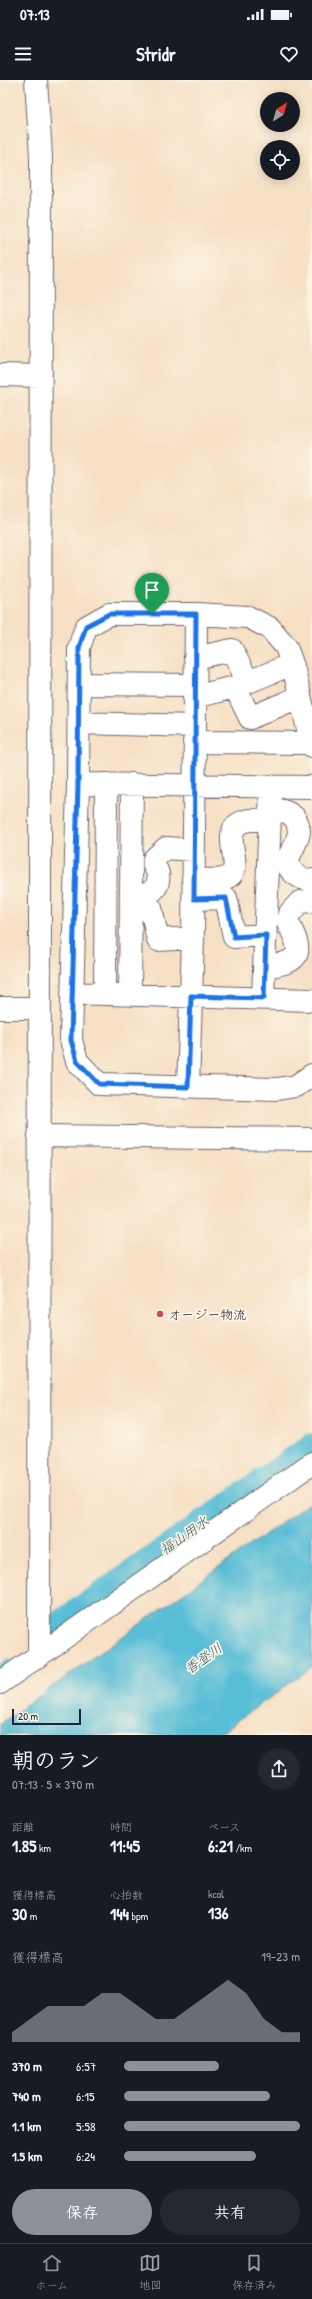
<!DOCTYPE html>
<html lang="ja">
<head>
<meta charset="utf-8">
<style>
  :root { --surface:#171b24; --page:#242831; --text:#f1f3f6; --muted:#9ea1a6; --line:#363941; --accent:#8c9099 }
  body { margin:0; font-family:"Patrick Hand","Klee One",sans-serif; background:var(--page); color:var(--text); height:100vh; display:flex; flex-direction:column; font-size:15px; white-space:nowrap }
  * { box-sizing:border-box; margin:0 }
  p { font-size:13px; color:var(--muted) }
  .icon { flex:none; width:22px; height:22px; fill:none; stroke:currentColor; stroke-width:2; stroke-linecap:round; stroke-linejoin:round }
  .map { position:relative; height:1655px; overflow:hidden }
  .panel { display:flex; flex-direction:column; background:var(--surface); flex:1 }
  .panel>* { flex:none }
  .needle { width:26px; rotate:37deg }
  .tools { position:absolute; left:260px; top:12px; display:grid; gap:8px }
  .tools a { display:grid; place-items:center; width:40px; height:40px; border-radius:50%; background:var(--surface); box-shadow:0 2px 10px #0003; font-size:20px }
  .scale { position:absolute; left:12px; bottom:10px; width:69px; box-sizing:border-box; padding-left:4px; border:2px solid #22223b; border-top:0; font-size:11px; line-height:14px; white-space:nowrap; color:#22223b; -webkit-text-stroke:3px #fcf5e5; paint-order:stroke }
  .pin { position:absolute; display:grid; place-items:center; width:34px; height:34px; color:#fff; margin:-41px -17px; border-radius:50% 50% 50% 0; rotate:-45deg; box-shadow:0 0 4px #0007 }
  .pin .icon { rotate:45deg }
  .round { display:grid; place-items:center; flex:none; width:42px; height:42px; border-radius:21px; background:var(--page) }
  .overview { display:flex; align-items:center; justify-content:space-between; height:68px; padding:0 12px }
  h1 { font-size:22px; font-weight:700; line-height:30px }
  .metrics { display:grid; grid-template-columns:repeat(3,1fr); gap:6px; height:68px; padding:4px 12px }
  .metrics div { display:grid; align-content:center }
  .metrics b { font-size:17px; font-weight:700 }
  .metrics small { font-size:11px; font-weight:400 }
  .metrics p { font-size:11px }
  .chart { height:112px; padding:8px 12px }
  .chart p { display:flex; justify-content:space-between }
  .chart svg { width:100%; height:72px; margin-top:4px; fill:var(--accent); opacity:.7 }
  .action { display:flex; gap:8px; margin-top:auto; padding:8px 12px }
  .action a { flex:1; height:46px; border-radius:24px; background:var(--accent); color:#fff; font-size:16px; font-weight:700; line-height:46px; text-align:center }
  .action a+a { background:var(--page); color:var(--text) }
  ul { padding:0 12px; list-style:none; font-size:13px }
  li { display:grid; grid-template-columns:64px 48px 1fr; align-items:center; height:30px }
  li i { height:10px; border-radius:5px; background:var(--accent) }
  .status { display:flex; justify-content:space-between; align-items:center; height:28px; padding:0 20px; background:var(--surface); direction:ltr }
  .status svg { height:11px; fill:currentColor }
  header { display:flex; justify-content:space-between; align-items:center; height:52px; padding:0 12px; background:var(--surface); font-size:18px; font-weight:700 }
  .tab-bar { display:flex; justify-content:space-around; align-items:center; height:56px; border-top:1px solid var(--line); background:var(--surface); font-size:11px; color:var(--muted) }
  .tab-bar a { display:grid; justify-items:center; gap:2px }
  .tab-bar .active { color:var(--accent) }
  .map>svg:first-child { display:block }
  .water { fill:#58bdd6; stroke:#3d7088 }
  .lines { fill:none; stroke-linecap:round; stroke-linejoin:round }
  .stream { stroke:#58bdd6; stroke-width:7 }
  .canal { stroke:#58bdd6; stroke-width:24 }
  .minor-casing { stroke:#6c646b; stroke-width:24 }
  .minor { stroke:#fff; stroke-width:22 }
  .route-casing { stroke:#fff; stroke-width:8 }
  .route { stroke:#1a73e8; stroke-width:5 }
  .poi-dot { fill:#d1495b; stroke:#fcf5e5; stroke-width:1.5 }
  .labels { text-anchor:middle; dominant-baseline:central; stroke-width:3.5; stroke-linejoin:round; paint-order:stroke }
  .poi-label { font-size:13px; fill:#22223b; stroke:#fcf5e5; text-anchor:start }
  .water-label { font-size:14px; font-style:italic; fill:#355871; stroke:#fcf5e5 }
</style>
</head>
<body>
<div class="status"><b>07:13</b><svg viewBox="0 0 49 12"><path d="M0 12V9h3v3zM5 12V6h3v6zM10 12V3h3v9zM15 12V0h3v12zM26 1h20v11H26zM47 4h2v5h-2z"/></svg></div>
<header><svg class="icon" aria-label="menu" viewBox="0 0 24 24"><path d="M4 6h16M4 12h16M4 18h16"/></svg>Stridr<svg class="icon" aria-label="heart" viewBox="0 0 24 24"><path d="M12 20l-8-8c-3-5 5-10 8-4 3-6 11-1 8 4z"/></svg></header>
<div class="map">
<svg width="312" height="1655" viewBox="0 0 312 1655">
  <rect width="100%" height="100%" fill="#fcf5e5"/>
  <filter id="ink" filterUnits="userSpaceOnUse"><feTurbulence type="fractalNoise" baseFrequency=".025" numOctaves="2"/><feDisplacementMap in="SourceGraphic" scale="8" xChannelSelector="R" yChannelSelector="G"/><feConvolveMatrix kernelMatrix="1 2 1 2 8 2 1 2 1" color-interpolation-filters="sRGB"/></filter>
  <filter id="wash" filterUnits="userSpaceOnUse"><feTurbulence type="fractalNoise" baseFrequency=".012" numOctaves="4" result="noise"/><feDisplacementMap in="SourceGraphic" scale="16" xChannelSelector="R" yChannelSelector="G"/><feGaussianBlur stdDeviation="0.9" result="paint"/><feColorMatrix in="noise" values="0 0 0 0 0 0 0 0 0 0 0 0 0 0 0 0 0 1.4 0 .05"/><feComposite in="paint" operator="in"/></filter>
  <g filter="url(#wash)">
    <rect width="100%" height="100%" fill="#f6e0c5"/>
    <!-- water -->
    <path class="water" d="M312,1421v166l-94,68h-218v-11z"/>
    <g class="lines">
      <!-- stream -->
      <path class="stream" d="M0,1588l8,-6"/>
      <!-- canal -->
      <path class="canal" d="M56,1545l256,-180"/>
    </g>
  </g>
  <g filter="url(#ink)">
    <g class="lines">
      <!-- minor casing -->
      <g class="minor-casing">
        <path id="minor" d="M36,0l5,76 -2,1499
          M0,295l41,1
          M195,578l37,-8 16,32 44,-18
          M79,604l116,1
          M194,617l41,-10 15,31 49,-21
          M79,643l115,3
          M194,662l116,1
          M312,666l-19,-80 -7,-19 -16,-19 -22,-11 -52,-3h-87l-23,13 -7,21 -1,136 -7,256 6,21 22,23 178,5 19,-3 16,-11
          M78,704l234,3
          M271,728c7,2 17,3 23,9 3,4 5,10 5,15 -1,14 -21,30 -4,42 5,4 10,6 17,6
          M193,799c9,0 20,2 29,0 31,-6 -9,-49 23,-58 8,-2 17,-1 25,-1
          M131,813c5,0 11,1 16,0 13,-3 14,-19 7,-27v-7l12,-11 27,2
          M194,819l32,-1 8,39 32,-2
          M131,830l20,-2 7,32 35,-2
          M264,887c40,-5 39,-14 23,-47l3,-7 10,-11 12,-1
          M72,913l240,7
          M105,914l1,-210
          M130,914l2,-210
          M263,918l8,-212
          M0,928h39
          M188,1007l5,-149 3,-324
          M39,1056l273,3
          M0,1603l312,-220"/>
      </g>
      <!-- minor -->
      <use href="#minor" class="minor"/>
    </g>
  </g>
  <g class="lines" filter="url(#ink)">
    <!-- route casing -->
    <g class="route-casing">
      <path id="route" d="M109,534h87l-2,285 32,-1 8,39 32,-2 -2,63 -73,-2 -3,91 -89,-3 -22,-23 -6,-21 7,-256 1,-136 7,-22z"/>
    </g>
    <!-- route -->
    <use href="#route" class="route"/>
  </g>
  <!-- markers -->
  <circle class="poi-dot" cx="160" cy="1234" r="4"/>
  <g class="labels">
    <!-- poi labels -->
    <g class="poi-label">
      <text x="168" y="1234">オージー物流</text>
    </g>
    <!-- water labels -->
    <g class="water-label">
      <text transform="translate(184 1455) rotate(-35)">福山用水</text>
      <text transform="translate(203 1578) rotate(-35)">香登川</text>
    </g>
  </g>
</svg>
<div class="tools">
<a><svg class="needle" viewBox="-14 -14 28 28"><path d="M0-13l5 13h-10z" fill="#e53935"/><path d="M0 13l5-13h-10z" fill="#9ea1a6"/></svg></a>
<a><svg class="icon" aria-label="locate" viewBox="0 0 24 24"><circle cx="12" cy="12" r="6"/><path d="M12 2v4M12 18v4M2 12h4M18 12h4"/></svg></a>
</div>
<div class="scale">20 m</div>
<div class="pin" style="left:152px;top:534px;background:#1e9e55"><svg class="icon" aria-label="arrive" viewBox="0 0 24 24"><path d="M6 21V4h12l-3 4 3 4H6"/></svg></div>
</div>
<section class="panel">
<div class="overview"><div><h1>朝のラン</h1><p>07:13 · 5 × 370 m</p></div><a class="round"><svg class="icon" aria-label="share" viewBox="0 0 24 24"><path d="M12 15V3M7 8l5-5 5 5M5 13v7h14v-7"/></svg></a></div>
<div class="metrics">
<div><p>距離</p><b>1.85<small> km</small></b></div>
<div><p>時間</p><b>11:45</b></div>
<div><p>ペース</p><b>6:21<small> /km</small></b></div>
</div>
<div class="metrics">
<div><p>獲得標高</p><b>30<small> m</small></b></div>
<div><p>心拍数</p><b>144<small> bpm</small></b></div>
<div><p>kcal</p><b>136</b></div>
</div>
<div class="chart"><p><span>獲得標高</span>19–23 m</p>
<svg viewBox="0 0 160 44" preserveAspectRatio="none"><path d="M0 44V38L10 30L20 22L30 22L40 22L50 14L60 14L70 22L80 30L90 30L100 22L110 14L120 6L130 14L140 30L150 38L160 38V44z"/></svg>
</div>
<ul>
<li><b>370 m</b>6:57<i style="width:54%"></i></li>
<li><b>740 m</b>6:15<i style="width:83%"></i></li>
<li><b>1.1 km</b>5:58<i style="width:100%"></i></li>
<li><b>1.5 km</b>6:24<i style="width:75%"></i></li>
</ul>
<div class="action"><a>保存</a><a>共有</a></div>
</section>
<nav class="tab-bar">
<a class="active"><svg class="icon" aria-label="home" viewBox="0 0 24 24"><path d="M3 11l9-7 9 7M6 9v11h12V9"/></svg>ホーム</a>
<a><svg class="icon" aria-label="map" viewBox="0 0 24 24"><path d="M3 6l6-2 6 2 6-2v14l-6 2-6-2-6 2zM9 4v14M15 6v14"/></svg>地図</a>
<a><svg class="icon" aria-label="saved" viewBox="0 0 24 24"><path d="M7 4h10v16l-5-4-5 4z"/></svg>保存済み</a>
</nav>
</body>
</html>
